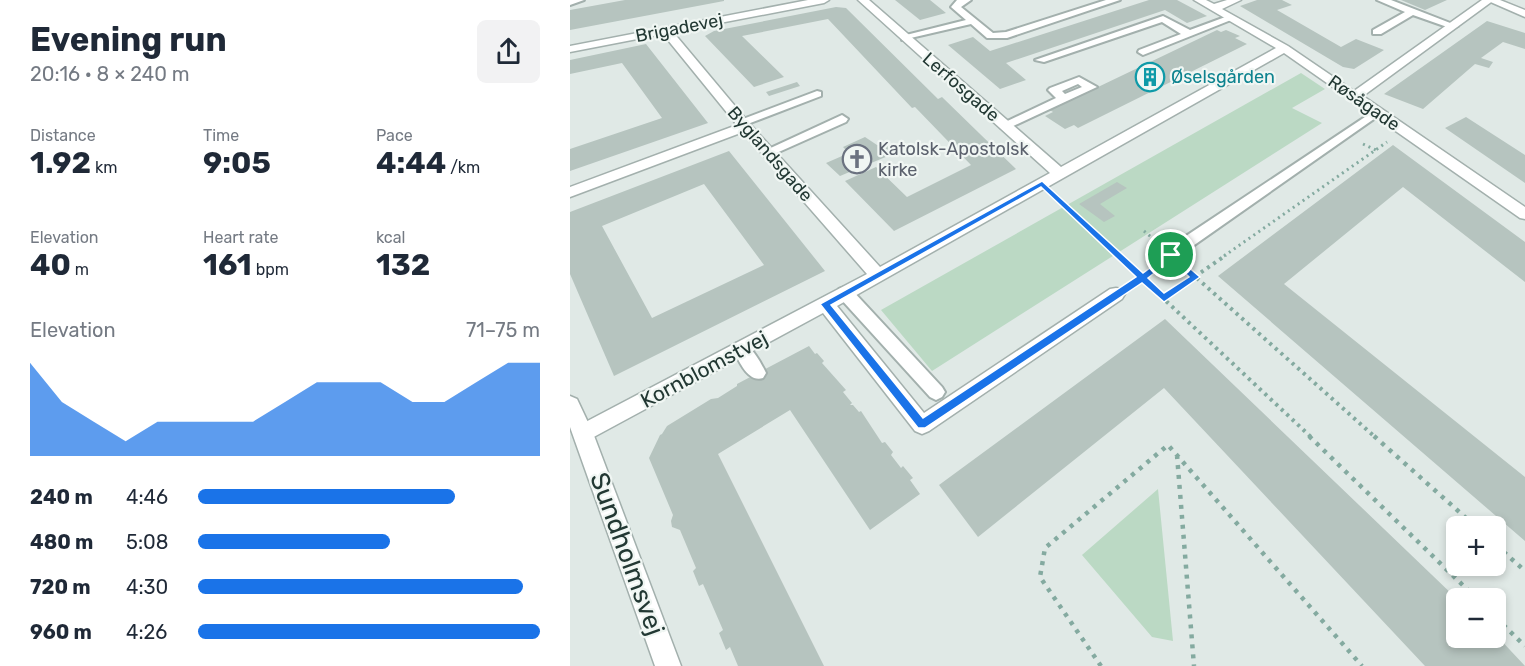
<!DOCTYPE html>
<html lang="en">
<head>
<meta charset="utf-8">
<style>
  :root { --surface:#fff; --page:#f2f2f3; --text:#1f2937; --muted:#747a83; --accent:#1a73e8 }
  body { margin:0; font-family:Rubik,sans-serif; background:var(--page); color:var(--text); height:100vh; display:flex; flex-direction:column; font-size:22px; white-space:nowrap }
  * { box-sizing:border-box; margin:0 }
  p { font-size:20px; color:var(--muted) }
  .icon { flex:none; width:33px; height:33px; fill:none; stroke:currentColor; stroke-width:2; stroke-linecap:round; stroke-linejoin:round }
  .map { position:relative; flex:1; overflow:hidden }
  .side { display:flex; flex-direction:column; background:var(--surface); width:570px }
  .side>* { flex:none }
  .buttons { position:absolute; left:876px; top:516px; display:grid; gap:12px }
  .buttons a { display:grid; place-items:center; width:60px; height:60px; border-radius:9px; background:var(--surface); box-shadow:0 3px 9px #0003; font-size:30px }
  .pin { position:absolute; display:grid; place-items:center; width:51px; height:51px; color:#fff; margin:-26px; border:3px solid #fff; border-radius:50%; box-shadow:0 2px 6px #0007 }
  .round { display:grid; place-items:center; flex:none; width:63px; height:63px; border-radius:9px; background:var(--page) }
  .overview { display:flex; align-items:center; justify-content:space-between; height:102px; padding:0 30px }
  h1 { font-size:33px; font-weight:700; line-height:45px }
  .stats { display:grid; grid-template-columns:repeat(3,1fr); gap:9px; height:102px; padding:6px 30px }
  .stats div { display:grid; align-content:center }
  .stats b { font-size:30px; font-weight:700 }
  .stats small { font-size:16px; font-weight:400 }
  .stats p { font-size:16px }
  .chart { height:168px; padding:12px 30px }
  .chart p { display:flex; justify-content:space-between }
  .chart svg { width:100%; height:108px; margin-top:6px; fill:var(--accent); opacity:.7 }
  ul { padding:0 30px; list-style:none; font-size:20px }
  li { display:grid; grid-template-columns:96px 72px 1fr; align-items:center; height:45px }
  li i { height:15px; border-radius:8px; background:var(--accent) }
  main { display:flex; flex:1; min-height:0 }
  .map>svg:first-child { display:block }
  .green { fill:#bbd9c4 }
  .building { fill:#b6c4bf; fill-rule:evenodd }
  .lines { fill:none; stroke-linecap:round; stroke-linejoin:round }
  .service-casing { stroke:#a3b0ad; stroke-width:4 }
  .minor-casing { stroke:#a3b0ad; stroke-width:3 }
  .tertiary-casing { stroke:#a3b0ad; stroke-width:3 }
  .path-far2 { stroke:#84aaa0; stroke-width:3; stroke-dasharray:2 4; stroke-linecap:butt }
  .path-far1 { stroke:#84aaa0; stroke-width:4; stroke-dasharray:3 4.5; stroke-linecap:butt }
  .path { stroke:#84aaa0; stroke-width:4.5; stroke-dasharray:4 6; stroke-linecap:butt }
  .service { fill:#fff; fill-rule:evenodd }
  .minor { fill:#fff; fill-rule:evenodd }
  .tertiary { fill:#fff; fill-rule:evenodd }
  .route { fill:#1a73e8; stroke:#fff; stroke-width:1.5; fill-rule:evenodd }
  .labels { text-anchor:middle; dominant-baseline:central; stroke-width:4.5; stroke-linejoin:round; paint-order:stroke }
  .far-street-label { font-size:18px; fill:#223833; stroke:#f0f6f3 }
  .far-culture-label { font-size:18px; fill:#0d838f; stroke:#f0f6f3; text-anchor:start }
  .far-worship-label { font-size:18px; fill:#5b616d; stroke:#f0f6f3; text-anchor:start }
  .street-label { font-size:21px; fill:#223833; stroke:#f0f6f3 }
  .near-street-label { font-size:26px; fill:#223833; stroke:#f0f6f3 }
</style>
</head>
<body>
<main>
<section class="side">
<div class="overview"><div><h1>Evening run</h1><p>20:16 · 8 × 240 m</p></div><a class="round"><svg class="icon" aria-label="share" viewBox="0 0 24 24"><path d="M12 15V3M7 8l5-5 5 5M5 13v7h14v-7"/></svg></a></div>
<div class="stats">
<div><p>Distance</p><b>1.92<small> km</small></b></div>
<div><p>Time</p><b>9:05</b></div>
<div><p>Pace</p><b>4:44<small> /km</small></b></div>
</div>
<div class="stats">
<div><p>Elevation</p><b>40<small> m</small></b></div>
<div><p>Heart rate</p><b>161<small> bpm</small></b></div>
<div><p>kcal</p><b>132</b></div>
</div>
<div class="chart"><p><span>Elevation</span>71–75 m</p>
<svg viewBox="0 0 160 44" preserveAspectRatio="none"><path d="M0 44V6L10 22L20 30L30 38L40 30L50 30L60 30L70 30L80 22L90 14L100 14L110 14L120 22L130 22L140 14L150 6L160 6V44z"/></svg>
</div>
<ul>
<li><b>240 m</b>4:46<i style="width:75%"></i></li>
<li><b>480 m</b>5:08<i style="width:56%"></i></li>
<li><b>720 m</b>4:30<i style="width:95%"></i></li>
<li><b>960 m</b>4:26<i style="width:100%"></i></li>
</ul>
</section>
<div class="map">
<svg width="955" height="666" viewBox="0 0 955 666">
  <rect width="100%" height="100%" fill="#e0e9e6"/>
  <!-- green -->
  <path class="green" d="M731,73l24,16 -33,19 30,15 -390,248 -51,-61z
    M588,489l15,152 -21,-4 -70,-82z"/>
  <!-- building -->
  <path class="building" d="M55,0h99v1l-154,29v-20z
    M325,0h35l16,13 -26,7z
    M579,0h28l30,16 -20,7 -22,-13 -159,53 20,17 -26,9 -52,-44 25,-8 17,14z
    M687,0h25l10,5 -15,5 64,37 15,-8 28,11 -30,19 -11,-2 -103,-61z
    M831,0h46l-22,10z
    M266,7l10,1 92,91 4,-2 74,72 -122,62 -49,-50 31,-14 31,30 64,-32 -56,-58 -3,1 -84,-89 -86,17 42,41 -30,10 -49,-51 9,-5z
    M917,21l38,12v16l-22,-7 -22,16 12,4 -4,6 -14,-4 -52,45 -39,-15z
    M647,30l4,2 5,-2 14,6 -5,2 12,6 -169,84 -4,-3 -9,4 -20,-13 8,-4 -3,-2z
    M76,44l62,79 -138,48v-22l92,-31 -40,-55 -52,11v-14z
    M227,82l3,4 -31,10 -3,-4z
    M896,117l59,38v28l-80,-55z
    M295,137l12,8h9l3,2 -4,6 3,3 -48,20 -14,-13 23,-10 -6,-6z
    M823,145l132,97v40l-122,-95 -119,97 241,193v64l-307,-265z
    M159,151l96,120 -211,105 -44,-102v-62zM134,184l60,81 -112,53 -50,-92z
    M547,182l10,6 -27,16 15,12 -11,6 -25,-18z
    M595,319l291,279v40h40v-3l29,31h-100l-261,-278 -186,149 -39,-52z
    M239,346l6,8 2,-1 7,8 -2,2 24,27 -3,2 9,11 -2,2h3l6,7 2,-1 21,32 3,-1 8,10 -2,3 10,13 2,-2 10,12 -3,2 10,14 -50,36 -80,-120 -72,44 106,212h-86l-8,-19 -4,3 -7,-17 4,-3 -20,-46 -4,2 -6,-15 3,-3 -16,-38 -8,-3 -1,-6 2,-6 -24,-57 11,-23 2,-1 5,-8 44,-27 7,-1 19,-12v-2z"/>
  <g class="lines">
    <!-- service casing -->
    <g class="service-casing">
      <path id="service" d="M0,0h14l-14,5z
        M387,0h14l-10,7 32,26 13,-1 100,-32h14l-113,38h-20l-16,-14 -69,16v-4l64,-16 -15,-13z
        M807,0h14l67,26 -8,2 -37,-13 -32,19h-8v-4l32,-18z
        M658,16l8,2 -93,37 -5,-3 1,-2 42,-16 -19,-12 -118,40 -9,-2 128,-44 27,14z
        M509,77l18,10 -88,41h-8l-2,-3 57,-27 -8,-8 2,-2zM508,84l4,3 -17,7 -3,-3z
        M247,91l4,1v4l-76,29 -4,1 -6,-4z
        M807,109l4,1v4l-191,134h-10l-2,-4 2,-4z
        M272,115l6,4 -2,3 -74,33h-8l-2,-3z
        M275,287l6,2 91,98 3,5 -3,5 -6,3 -6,-3 -91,-100 -2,-4 2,-4z
        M171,342c11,4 20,21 25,31l-3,5c-15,5 -24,-17 -30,-29l2,-5z"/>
    </g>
    <!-- minor casing -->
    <g class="minor-casing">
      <path id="minor" d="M238,0h21l-5,3 -151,29 77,92 130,143 170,-94 -192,-173h11l192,167 215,-119 -82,-48h12l8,4 13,-4h14l-19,9 66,37 66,45 128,-91h12l-131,96 162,111v12l-5,-1 -236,-165 -447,253 87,107 186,-124 6,-1 6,1 3,5 -3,5 -193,132 -7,3 -7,-3 -92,-118 -233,126 -7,3 -7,-3 -3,-6 3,-6 291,-153 -124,-142 -173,65v-10l167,-62 -74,-91 -93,18v-6z"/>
    </g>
    <!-- tertiary casing -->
    <g class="tertiary-casing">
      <path id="tertiary" d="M916,0h14l25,10v7z
        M0,396l7,3 16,34 88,233h-26l-85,-239z"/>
    </g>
    <!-- path-far2 -->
    <path class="path-far2" d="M793,144l13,6
      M488,199l61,57
      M574,231l20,17
      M654,256l163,-114"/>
    <!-- path-far1 -->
    <path class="path-far1" d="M547,255l194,182
      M610,263l195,174
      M564,283l35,-26
      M594,298l62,-43"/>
    <!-- path -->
    <path class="path" d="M739,436l167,162
      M804,436l101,90
      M607,455l17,211
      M926,545l29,26
      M926,618l29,28
      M531,666l-61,-89 5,-29 123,-103 194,221"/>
    <!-- service -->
    <use href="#service" class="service"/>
    <!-- minor -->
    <use href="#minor" class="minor"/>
    <!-- tertiary -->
    <use href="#tertiary" class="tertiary"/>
  </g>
  <!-- route -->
  <path class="route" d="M472,181l101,92 28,-21 29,25 -36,25 -22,-19 -217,145h-7l-98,-124zM471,187l95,90 -213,141 -92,-113zM601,260l18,17 -25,16 -16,-15z"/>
  <!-- icons -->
  <defs>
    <g id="building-ring" transform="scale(1.5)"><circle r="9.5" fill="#f0f6f3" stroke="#0f9aa8" stroke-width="1.5"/><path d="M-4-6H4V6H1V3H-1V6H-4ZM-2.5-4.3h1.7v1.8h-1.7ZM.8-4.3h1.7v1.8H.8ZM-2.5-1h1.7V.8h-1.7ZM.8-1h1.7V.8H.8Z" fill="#0f9aa8"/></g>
    <g id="church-ring" transform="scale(1.5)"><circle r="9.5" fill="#f0f6f3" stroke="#6b7280" stroke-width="1.5"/><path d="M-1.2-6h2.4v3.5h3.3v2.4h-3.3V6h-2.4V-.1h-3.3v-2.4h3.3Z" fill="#6b7280"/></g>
  </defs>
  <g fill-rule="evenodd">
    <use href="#building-ring" x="580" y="77"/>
    <use href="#church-ring" x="287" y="159"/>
  </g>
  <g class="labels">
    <!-- far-street labels -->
    <g class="far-street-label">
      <text transform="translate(109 28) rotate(-11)">Brigadevej</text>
      <text transform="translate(391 87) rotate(41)">Lerfosgade</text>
      <text transform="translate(794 103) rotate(35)">Røsågade</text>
      <text transform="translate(200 154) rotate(49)">Byglandsgade</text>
    </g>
    <!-- far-culture labels -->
    <g class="far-culture-label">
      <text x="601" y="77">Øselsgården</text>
    </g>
    <!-- far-worship labels -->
    <g class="far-worship-label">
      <text x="308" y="149">Katolsk-Apostolsk<tspan x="308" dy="21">kirke</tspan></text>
    </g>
    <!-- street labels -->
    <g class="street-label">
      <text transform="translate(134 369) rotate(-28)">Kornblomstvej</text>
    </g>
    <!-- near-street labels -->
    <g class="near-street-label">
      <text transform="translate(57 554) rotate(70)">Sundholmsvej</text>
    </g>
  </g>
</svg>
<div class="buttons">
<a>+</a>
<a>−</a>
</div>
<div class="pin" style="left:601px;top:255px;background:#1e9e55"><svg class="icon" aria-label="arrive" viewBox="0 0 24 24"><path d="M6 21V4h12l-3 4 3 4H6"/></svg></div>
</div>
</main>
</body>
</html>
